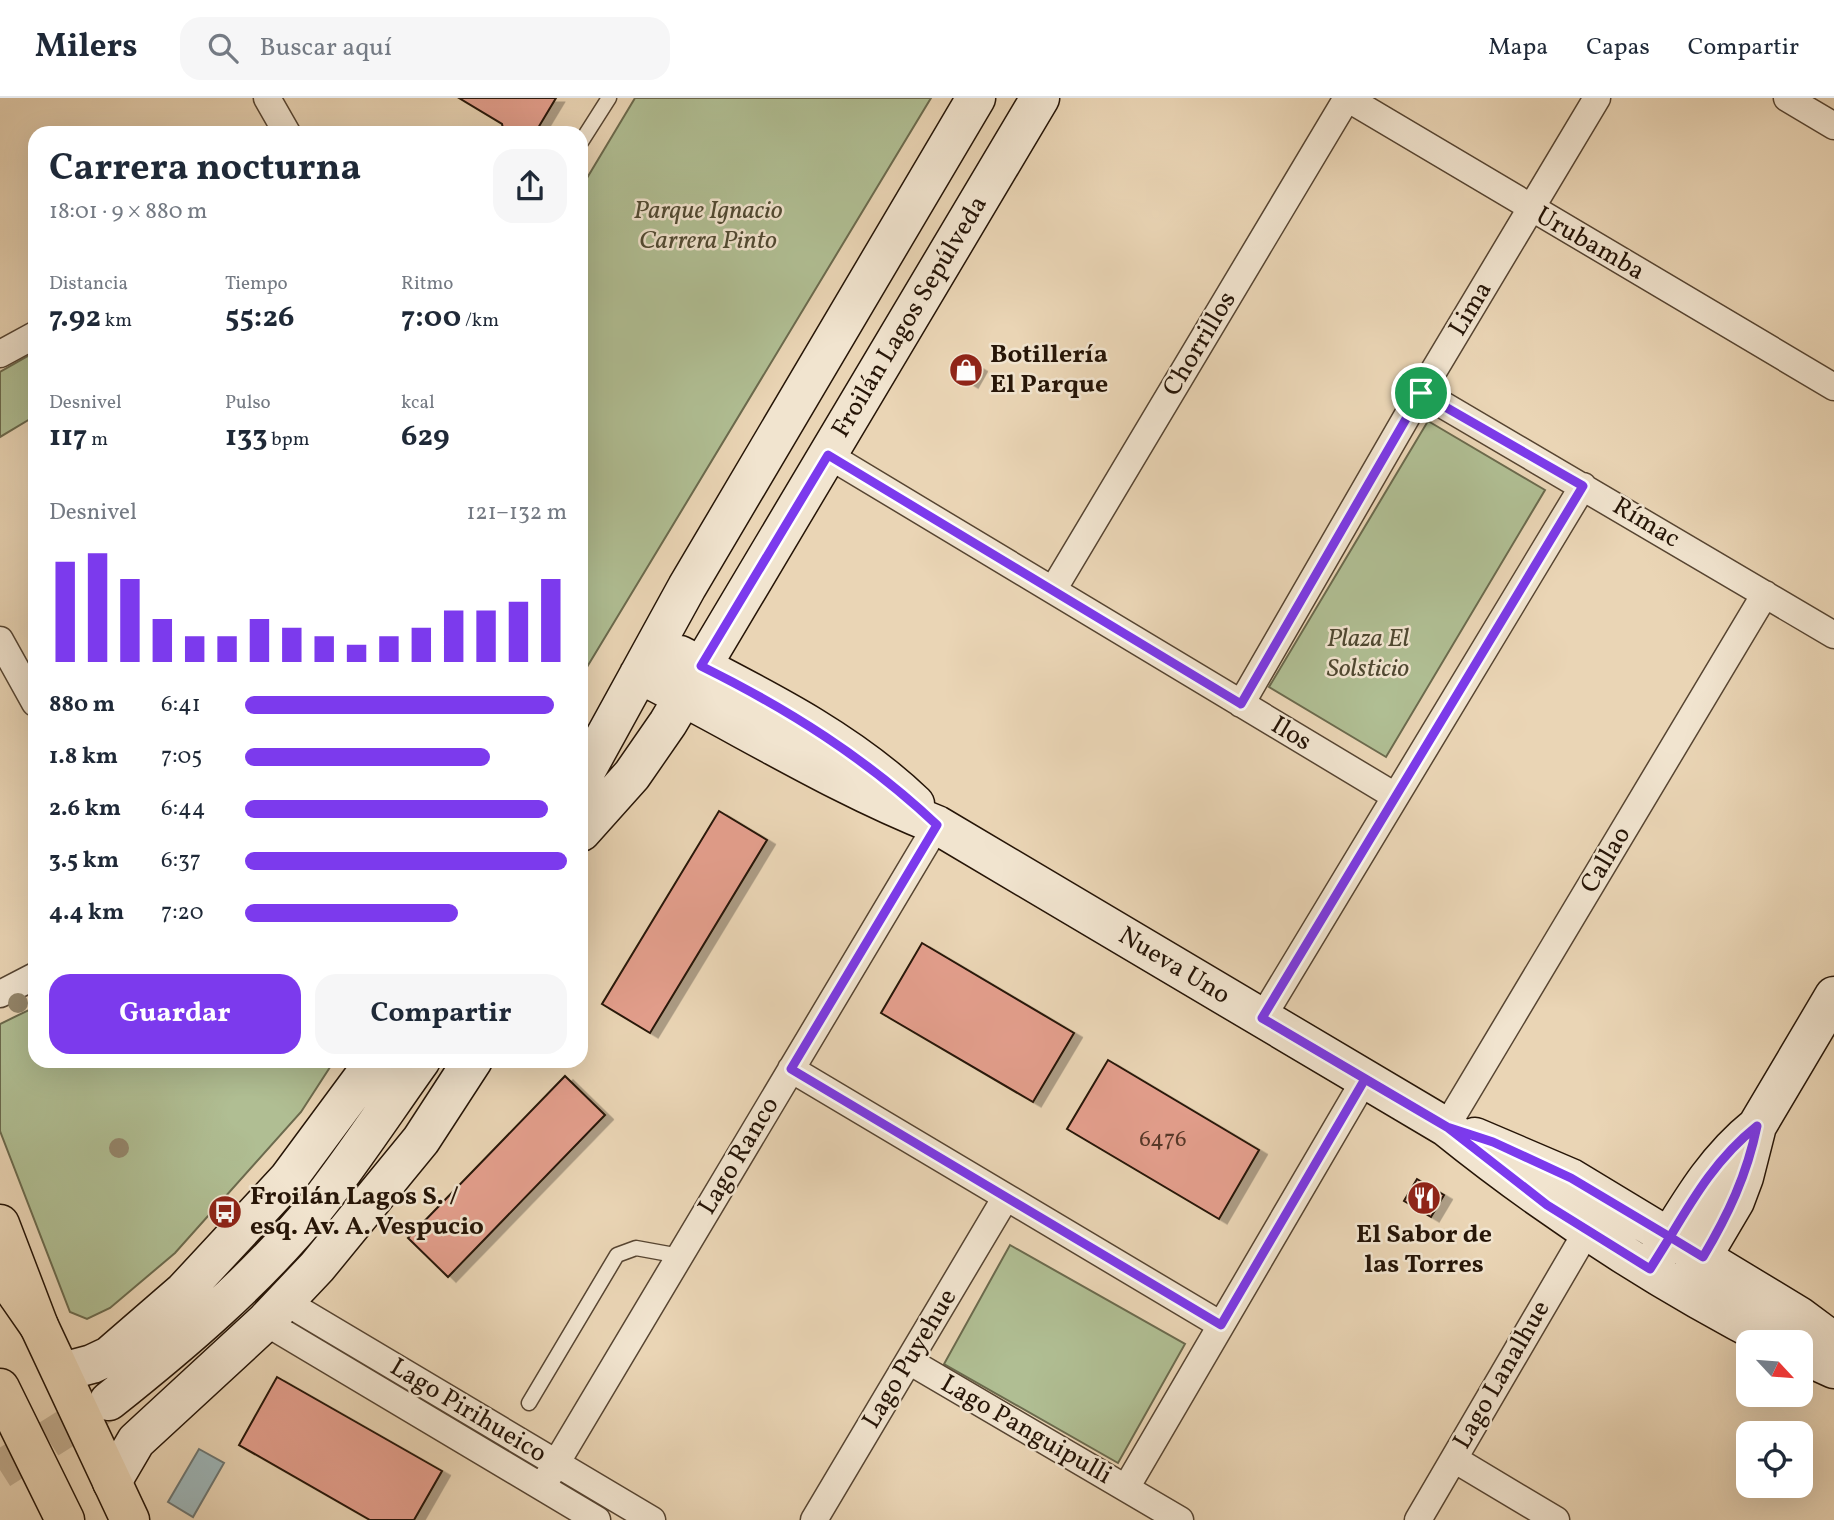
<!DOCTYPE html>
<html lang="es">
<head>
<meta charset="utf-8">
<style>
  :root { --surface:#fff; --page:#f6f6f7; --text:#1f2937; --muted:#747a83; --line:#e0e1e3; --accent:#7c3aed }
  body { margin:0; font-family:Vollkorn,serif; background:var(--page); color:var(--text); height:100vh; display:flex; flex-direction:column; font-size:26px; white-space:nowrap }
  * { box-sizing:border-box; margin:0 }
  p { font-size:23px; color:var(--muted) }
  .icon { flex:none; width:38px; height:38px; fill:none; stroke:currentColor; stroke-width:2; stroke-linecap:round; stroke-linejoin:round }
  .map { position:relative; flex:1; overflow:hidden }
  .drawer { position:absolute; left:28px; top:28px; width:560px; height:942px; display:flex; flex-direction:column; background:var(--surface); border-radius:21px; box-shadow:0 7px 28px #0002 }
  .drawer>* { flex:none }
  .needle { width:46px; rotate:116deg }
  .controls { position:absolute; left:1736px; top:1232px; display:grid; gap:14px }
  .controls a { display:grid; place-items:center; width:77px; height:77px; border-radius:14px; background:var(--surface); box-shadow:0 7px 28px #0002; font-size:35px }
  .pin { position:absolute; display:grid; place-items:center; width:60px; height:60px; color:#fff; margin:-30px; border:4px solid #fff; border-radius:50%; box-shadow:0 2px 7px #0007 }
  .round { display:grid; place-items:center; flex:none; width:74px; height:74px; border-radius:21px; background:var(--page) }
  .summary { display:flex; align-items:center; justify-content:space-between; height:119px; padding:0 21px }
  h1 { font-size:38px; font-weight:700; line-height:52px }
  .figures { display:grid; grid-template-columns:repeat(3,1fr); gap:10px; height:119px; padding:7px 21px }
  .figures div { display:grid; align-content:center }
  .figures b { font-size:30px; font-weight:700 }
  .figures small { font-size:19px; font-weight:400 }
  .figures p { font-size:19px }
  .chart { height:196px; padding:14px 21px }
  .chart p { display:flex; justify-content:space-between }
  .chart svg { width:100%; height:126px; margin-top:7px; stroke:var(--accent); stroke-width:6 }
  .primary-button { display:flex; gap:14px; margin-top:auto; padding:14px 21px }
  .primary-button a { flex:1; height:80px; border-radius:21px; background:var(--accent); color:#fff; font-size:28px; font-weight:700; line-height:80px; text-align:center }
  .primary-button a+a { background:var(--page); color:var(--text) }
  ul { padding:0 21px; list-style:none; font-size:23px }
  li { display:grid; grid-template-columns:112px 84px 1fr; align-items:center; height:52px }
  li i { height:18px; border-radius:9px; background:var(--accent) }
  header { display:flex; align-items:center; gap:42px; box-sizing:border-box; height:98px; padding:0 35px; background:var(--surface); border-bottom:2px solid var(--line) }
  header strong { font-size:33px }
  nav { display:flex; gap:38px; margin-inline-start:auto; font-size:24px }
  .search { width:490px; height:63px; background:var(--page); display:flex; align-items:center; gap:18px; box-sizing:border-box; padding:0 24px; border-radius:21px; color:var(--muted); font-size:26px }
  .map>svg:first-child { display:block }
  .green { fill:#b0be93; stroke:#6b6a4d; stroke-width:2 }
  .water { fill:#9db6b9; stroke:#6d7672; stroke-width:2 }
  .building { fill:#e49f8d; stroke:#261507; stroke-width:2; filter:url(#shadow) }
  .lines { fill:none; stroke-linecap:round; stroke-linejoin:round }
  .secondary-tunnel { stroke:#c3af92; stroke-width:38; stroke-dasharray:38 19; stroke-linecap:butt }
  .lane-casing { stroke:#574532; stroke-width:17 }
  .street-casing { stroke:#574532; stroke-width:29 }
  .secondary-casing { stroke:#261507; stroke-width:41 }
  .primary-casing { stroke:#261507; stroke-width:41 }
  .highway-casing { stroke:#261507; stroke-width:41 }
  .lane { stroke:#f1e4cf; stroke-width:14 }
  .street { stroke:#f1e4cf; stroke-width:26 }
  .secondary { stroke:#f1e4cf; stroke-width:38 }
  .primary { stroke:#ead5b5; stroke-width:38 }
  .highway { stroke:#ead5b5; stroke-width:38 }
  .tree { fill:#95876c }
  .route-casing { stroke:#fff; stroke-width:14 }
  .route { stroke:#7c3aed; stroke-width:9 }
  .labels { text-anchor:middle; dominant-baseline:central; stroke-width:5; stroke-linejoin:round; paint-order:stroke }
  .number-label { font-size:23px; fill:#563828 }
  .park-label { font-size:26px; font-style:italic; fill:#4f4831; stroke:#f1e4cf }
  .street-label { font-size:26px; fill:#261507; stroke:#f1e4cf }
  .poi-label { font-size:26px; font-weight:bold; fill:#261507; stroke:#f1e4cf; text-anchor:start }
</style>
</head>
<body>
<header>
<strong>Milers</strong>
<div class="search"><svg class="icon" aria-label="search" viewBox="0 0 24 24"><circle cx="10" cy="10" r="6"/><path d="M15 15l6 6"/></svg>Buscar aquí</div>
<nav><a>Mapa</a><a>Capas</a><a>Compartir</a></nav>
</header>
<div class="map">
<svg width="1834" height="1422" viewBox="0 0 1834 1422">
  <defs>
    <filter id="shadow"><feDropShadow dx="8" dy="4.5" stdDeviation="0" flood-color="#0004"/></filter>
  </defs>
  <rect width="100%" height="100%" fill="#ead5b5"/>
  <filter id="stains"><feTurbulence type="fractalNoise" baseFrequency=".00286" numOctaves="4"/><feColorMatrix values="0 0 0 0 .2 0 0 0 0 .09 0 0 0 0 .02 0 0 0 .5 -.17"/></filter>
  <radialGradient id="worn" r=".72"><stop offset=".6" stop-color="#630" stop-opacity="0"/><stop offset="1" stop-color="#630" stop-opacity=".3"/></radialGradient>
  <!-- green -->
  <path class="green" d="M635,0h296l-350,579v-489z
    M35,254v64l-35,21v-65z
    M1428,323l117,69 -159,267 -117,-70z
    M35,909v53l299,1 -33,51 -126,141 -65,55 -23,11 -17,-7 -70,-181v-107z
    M1010,1147l175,99 -67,119 -174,-99z"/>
  <!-- water -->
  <path class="water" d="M199,1351l25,14 -31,54 -25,-15z"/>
  <!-- building -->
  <path class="building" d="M459,0h97l-21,35h-31l-2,-9z
    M962,259l17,10 -9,16 -17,-10z
    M719,713l48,29 -117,193 -48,-29z
    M922,845l152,90 -41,69 -152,-89z
    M1108,962l151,90 -40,69 -152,-90z
    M565,978l40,39 -157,162 -40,-39z
    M1417,1081l27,16 -13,22 -27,-16z
    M277,1279l165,94 -28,49h-44l-131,-75z"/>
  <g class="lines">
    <!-- secondary-tunnel -->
    <path class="secondary-tunnel" d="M0,1372l109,-69"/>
    <!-- lane casing -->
    <g class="lane-casing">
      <path id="lane" d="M581,44l28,-44
        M529,1305l88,-148 19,-7 44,8"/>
    </g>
    <!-- street casing -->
    <g class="street-casing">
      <path id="street" d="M267,0l20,35
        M1347,0l487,289
        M1787,0l47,28
        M0,256l35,-19
        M1421,294l413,243
        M828,357l567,341
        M1053,492l294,-492
        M0,542l35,63
        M1241,606l180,-312 176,-294
        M0,896l35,-18
        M1262,920l321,-532
        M791,971l430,256
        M1446,1029l319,-533
        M284,1203l368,219
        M265,1224l332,198
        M909,1263l271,159
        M1454,1361l102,61
        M542,1389l395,-662
        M1126,1390l239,-409
        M814,1422l192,-323
        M1418,1422l169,-289"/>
    </g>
    <!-- secondary casing -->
    <g class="secondary-casing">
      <path id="secondary" d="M680,557c83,43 167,84 235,149
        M639,576c100,50 194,110 298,151l509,302c103,83 214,155 331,215
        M581,682l106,-193 289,-489
        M581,734l51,-57 36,-52 372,-625
        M1475,1039l96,41 228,138 35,26
        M1657,1159c30,-48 55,-95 100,-131
        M1689,1181l46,-78 9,-24 13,-51 77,-130
        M1801,1256l33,15
        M62,1274l30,-8 17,-8 75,-65 104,-112 88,-119
        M109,1303c74,-59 146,-120 206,-193 37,-47 71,-99 106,-148
        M112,1384l24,-41 129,-119 52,-55 104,-127 52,-80"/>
    </g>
    <!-- primary casing -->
    <g class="primary-casing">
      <path id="primary" d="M0,1126l39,102 91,194"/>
    </g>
    <!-- highway casing -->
    <g class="highway-casing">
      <path id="highway" d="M0,1172l39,56
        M0,1290l65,132"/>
    </g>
    <!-- lane -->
    <use href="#lane" class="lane"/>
    <!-- street -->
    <use href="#street" class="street"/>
    <!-- secondary -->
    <use href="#secondary" class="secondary"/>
    <!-- primary -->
    <use href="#primary" class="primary"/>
    <!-- highway -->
    <use href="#highway" class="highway"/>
  </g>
  <!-- trees -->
  <g class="tree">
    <circle cx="18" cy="905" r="10"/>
    <circle cx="119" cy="1050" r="10"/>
  </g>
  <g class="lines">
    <!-- route casing -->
    <g class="route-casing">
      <path id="route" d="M1421,295l-180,311 -413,-249 -127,211c87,43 165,92 236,159l-146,244 430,256 144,-246 82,48 46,15 78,36 99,59c25,-42 48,-80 87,-111 -10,49 -29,89 -54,131l-33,-20 -20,32 -103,-64 -100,-78 -185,-109 321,-532 -162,-93"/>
    </g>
    <!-- route -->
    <use href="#route" class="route"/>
  </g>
  <!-- icons -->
  <defs>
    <g id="shop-disc" transform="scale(1.75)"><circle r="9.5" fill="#8f2418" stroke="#f1e4cf"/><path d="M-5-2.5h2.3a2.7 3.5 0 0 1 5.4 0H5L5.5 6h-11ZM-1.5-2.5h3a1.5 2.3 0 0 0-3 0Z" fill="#fff"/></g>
    <g id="restaurant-disc" transform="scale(1.75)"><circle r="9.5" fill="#8f2418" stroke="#f1e4cf"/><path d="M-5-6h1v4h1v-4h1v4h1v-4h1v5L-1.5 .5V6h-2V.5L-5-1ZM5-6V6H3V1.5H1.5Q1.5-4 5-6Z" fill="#fff"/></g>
    <g id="bus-disc" transform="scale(1.75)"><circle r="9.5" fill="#8f2418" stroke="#f1e4cf"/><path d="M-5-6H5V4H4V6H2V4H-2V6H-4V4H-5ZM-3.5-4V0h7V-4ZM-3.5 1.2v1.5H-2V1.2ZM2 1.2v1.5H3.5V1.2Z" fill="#fff"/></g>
  </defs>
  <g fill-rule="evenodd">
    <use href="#shop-disc" x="966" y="272"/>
    <use href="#restaurant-disc" x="1424" y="1100"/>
    <use href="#bus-disc" x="225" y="1114"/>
  </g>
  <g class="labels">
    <!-- number labels -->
    <g class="number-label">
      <text x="1163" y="1042">6476</text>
    </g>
    <!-- park labels -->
    <g class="park-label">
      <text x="708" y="113">Parque Ignacio<tspan x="708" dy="30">Carrera Pinto</tspan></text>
      <text x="1368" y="541">Plaza El<tspan x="1368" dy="30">Solsticio</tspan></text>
    </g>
    <!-- street labels -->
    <g class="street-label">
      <text transform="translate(1590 146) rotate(30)">Urubamba</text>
      <text transform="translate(1471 211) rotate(-59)">Lima</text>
      <text transform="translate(910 219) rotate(-59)">Froilán Lagos Sepúlveda</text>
      <text transform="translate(1200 246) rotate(-59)">Chorrillos</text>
      <text transform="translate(1646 425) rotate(31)">Rímac</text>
      <text transform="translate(1291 636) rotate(31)">Ilos</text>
      <text transform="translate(1606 762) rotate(-59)">Callao</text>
      <text transform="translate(1174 868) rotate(31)">Nueva Uno</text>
      <text transform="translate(739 1058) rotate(-59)">Lago Ranco</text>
      <text transform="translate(910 1261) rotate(-59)">Lago Puyehue</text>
      <text transform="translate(1502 1277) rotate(-60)">Lago Lanalhue</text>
      <text transform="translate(468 1313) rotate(31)">Lago Pirihueico</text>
      <text transform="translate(1026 1332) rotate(30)">Lago Panguipulli</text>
    </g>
    <!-- poi labels -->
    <g class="poi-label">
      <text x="990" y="257">Botillería<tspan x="990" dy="30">El Parque</tspan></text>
      <text x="250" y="1099">Froilán Lagos S. /<tspan x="250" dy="30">esq. Av. A. Vespucio</tspan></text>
      <text x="1424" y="1137" text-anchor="middle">El Sabor de<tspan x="1424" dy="30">las Torres</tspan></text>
    </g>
  </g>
  <rect width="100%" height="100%" filter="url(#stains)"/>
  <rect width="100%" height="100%" fill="url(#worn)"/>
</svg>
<div class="controls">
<a><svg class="needle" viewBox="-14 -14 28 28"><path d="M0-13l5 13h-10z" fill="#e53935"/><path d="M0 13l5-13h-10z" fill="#747a83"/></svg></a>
<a><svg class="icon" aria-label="locate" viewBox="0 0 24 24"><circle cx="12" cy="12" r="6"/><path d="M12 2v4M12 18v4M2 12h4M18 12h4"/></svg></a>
</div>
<div class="pin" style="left:1421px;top:295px;background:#1e9e55"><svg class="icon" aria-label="arrive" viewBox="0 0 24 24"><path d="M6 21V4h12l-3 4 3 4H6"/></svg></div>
<section class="drawer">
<div class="summary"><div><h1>Carrera nocturna</h1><p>18:01 · 9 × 880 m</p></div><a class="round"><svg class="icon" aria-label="share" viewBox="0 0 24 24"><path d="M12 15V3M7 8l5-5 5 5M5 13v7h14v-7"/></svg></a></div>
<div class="figures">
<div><p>Distancia</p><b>7.92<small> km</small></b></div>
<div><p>Tiempo</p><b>55:26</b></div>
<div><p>Ritmo</p><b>7:00<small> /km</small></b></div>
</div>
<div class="figures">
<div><p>Desnivel</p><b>117<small> m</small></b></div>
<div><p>Pulso</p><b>133<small> bpm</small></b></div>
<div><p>kcal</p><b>629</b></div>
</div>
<div class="chart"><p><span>Desnivel</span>121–132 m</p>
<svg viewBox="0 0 160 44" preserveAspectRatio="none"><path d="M5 44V9M15 44V6M25 44V15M35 44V29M45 44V35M55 44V35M65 44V29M75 44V32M85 44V35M95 44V38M105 44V35M115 44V32M125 44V26M135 44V26M145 44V23M155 44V15"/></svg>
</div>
<ul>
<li><b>880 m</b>6:41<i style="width:96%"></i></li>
<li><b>1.8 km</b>7:05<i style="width:76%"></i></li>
<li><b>2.6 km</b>6:44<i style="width:94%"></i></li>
<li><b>3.5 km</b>6:37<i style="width:100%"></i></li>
<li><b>4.4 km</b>7:20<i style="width:66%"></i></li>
</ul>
<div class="primary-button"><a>Guardar</a><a>Compartir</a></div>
</section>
</div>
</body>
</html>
